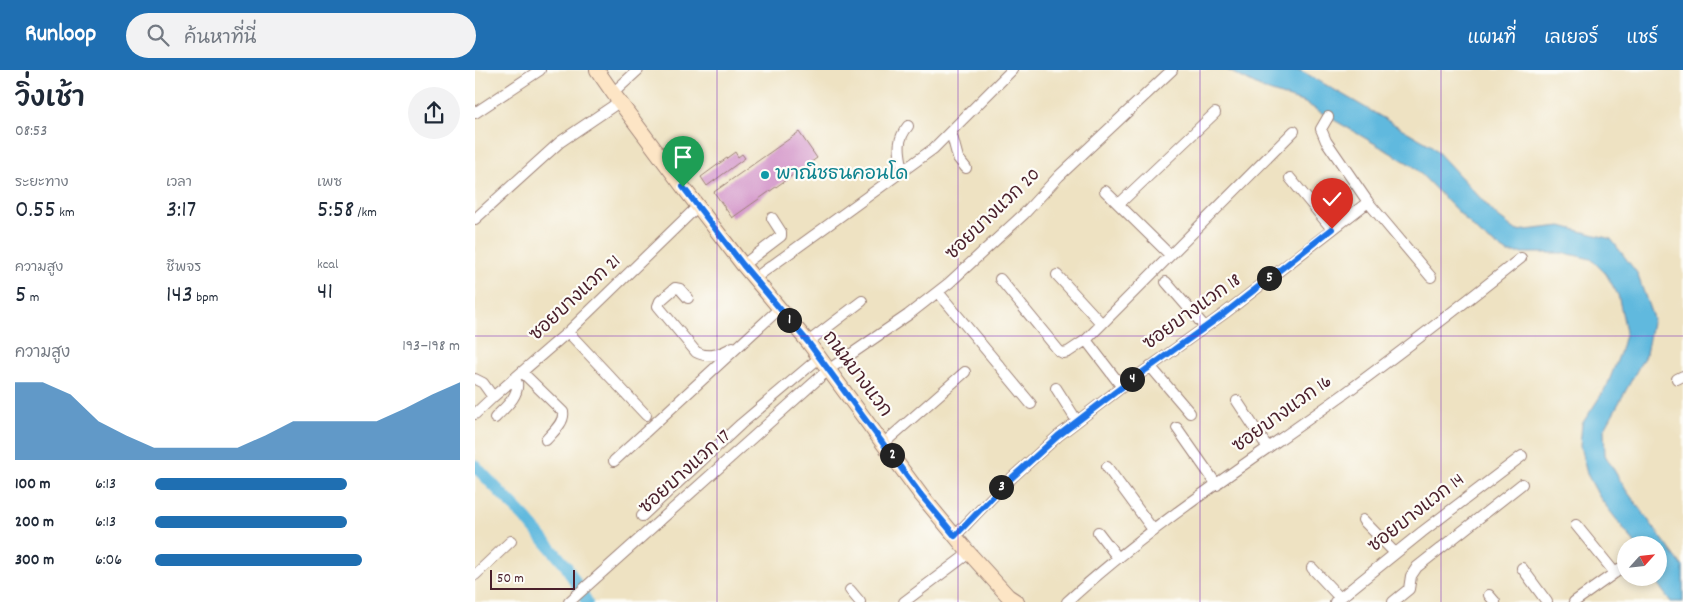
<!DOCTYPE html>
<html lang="th">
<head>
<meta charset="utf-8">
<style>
  :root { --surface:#fff; --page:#f2f2f3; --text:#1f2937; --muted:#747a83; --accent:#1f6fb2 }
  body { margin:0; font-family:Dekko,"Playpen Sans Thai",sans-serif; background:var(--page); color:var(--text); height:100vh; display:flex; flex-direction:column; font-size:19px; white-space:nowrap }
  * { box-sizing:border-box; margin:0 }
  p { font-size:16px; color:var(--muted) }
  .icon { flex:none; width:28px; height:28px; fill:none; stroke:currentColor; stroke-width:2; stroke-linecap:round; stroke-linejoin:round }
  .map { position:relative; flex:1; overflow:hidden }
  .panel { display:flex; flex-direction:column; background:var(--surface); width:475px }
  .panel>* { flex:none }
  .needle { width:32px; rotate:63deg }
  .buttons { position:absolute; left:1142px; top:466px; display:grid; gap:10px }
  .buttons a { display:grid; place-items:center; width:50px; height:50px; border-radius:50%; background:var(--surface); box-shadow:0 2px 8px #0003; font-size:25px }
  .scale { position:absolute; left:15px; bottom:12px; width:85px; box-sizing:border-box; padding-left:5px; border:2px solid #4a1f2b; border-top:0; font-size:14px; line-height:18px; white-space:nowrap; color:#4a1f2b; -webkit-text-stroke:4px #fdfcf7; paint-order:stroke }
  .pin { position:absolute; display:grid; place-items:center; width:42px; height:42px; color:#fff; margin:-51px -21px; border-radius:50% 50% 50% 0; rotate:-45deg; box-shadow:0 0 5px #0007 }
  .pin .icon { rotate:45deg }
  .km { position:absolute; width:25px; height:25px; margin:-12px; border-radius:50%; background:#222; color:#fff; font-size:14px; line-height:25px; text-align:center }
  .round { display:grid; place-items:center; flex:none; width:52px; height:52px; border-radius:26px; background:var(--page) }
  .overview { display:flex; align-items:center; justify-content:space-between; height:85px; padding:0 15px }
  h1 { font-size:28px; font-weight:600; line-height:38px }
  .metrics { display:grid; grid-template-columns:repeat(3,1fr); gap:8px; height:85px; padding:5px 15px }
  .metrics div { display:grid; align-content:center }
  .metrics b { font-size:25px; font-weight:600 }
  .metrics small { font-size:14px; font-weight:400 }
  .metrics p { font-size:14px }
  .chart { height:140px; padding:10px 15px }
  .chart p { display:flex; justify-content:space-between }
  .chart svg { width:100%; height:90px; margin-top:5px; fill:var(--accent); opacity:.7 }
  ul { padding:0 15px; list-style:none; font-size:16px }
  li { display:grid; grid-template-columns:80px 60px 1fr; align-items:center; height:38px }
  li i { height:12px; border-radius:6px; background:var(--accent) }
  header { display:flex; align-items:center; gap:30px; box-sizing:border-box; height:70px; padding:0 25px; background:var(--accent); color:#fff }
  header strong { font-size:24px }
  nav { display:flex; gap:28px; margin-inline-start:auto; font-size:18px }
  .search { width:350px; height:45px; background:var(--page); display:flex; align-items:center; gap:12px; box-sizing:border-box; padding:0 18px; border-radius:28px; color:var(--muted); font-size:19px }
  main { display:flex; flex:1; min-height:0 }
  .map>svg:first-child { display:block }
  .water { fill:#61b9de; stroke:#566c84 }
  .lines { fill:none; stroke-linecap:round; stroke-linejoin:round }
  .canal { stroke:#61b9de; stroke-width:12 }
  .building { fill:#d08ec6 }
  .street-casing { stroke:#9c8076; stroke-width:12 }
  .secondary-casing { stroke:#9c8076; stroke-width:16 }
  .street { stroke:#fff; stroke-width:10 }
  .secondary { stroke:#fde5c5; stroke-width:14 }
  .route-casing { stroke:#fff; stroke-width:10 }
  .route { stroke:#1a73e8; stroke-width:6 }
  .grid { fill:none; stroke:#7b2cbf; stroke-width:1; stroke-opacity:0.55 }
  .culture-dot { fill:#0f9aa8; stroke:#fdfcf7; stroke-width:2 }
  .labels { text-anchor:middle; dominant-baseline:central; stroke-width:4.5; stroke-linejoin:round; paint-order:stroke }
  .culture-label { font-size:19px; fill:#0d838f; stroke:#fdfcf7; text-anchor:start }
  .street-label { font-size:19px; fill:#4a1f2b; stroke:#fdfcf7 }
</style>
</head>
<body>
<header>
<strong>Runloop</strong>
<div class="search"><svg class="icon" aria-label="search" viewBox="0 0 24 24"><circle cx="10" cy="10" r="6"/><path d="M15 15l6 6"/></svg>ค้นหาที่นี่</div>
<nav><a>แผนที่</a><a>เลเยอร์</a><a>แชร์</a></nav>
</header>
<main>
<section class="panel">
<div class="overview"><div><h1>วิ่งเช้า</h1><p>08:53</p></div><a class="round"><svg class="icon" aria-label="share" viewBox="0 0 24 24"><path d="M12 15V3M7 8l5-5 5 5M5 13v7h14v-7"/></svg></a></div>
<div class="metrics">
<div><p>ระยะทาง</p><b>0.55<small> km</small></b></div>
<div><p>เวลา</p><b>3:17</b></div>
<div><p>เพซ</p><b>5:58<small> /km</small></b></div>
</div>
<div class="metrics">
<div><p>ความสูง</p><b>5<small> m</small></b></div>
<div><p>ชีพจร</p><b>143<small> bpm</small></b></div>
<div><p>kcal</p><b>41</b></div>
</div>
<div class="chart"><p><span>ความสูง</span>193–198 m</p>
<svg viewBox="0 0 160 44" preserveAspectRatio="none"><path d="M0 44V6L10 6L20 12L30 25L40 32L50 38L60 38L70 38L80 38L90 32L100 25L110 25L120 25L130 25L140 19L150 12L160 6V44z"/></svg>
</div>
<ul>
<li><b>100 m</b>6:13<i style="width:63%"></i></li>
<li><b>200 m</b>6:13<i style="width:63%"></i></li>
<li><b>300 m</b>6:06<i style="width:68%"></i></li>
</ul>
</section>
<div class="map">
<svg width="1208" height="532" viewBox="0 0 1208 532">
  <rect width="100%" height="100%" fill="#fdfcf7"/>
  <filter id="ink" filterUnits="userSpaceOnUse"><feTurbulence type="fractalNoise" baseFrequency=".02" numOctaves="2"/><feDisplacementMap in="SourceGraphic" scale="10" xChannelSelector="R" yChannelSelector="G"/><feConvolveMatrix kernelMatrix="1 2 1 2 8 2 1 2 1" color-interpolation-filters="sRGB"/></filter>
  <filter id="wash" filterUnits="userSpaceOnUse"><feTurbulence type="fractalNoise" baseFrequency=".0096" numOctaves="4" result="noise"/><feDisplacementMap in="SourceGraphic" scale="20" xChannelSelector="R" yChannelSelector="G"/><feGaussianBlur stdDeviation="1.12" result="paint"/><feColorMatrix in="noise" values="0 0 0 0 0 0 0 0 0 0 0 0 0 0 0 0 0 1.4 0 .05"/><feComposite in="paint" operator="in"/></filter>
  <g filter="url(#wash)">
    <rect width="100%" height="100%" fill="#eee2c2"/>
    <!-- water -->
    <path class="water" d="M752,0h72l8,4 125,72 65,70 20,15 44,-5 50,13 26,34 16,45 -7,36 -42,76 1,25 21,35 57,77v35h-12l-18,-24h6v-33h-23l-36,-47 -13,-24 -7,-28 2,-22 25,-38 13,-33 6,-22 -8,-36 -12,-21 -15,-15 -26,-6h-57l-27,-18 -68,-69 -108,-63 -39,-13z"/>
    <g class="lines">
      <!-- canal -->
      <path class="canal" d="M0,396l53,55 38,45 21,36"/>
    </g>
    <g id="blocks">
      <!-- building -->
      <path class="building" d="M324,62l18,26 -85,60 -18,-26z
        M260,82l3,5 4,-3 3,4 -38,28 -6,-9z"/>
    </g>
  </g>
  <g filter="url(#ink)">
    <use href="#blocks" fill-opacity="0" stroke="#9c8076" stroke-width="1"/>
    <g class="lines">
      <!-- street casing -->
      <g class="street-casing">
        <path id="street" d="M138,23l25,-23
          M0,43l65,-43
          M853,47l-7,12 5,12 42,61 63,75
          M476,62l7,26 8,10
          M428,102c-3,-20 -8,-30 5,-46
          M815,108l42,51
          M630,121l64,63
          M644,134l96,-91
          M0,149l85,-77 59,-40
          M268,195l38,-29v-4l-9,-14
          M582,205l45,49
          M280,208l178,-129 79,-79
          M525,209l59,72 4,2 5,-1 18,-12
          M691,212l39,45
          M463,222l93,112
          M213,228l-8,-9 -5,-1 -15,13 -2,5 38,46c13,7 25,2 37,-5
          M93,262l78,83
          M333,272l54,-41
          M675,296l40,47
          M47,302l41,40c2,10 -10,20 -17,28
          M0,309l8,4 10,14
          M1202,309l6,-3
          M647,317l-36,-47 208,-209
          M581,318l21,33
          M762,331l31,47
          M0,344l18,-17 75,-65 130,-126
          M20,348c9,-10 24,-21 22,-35l-4,-4
          M702,358l40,57
          M409,373l81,-71
          M139,391l166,-153
          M632,397l47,64
          M167,446l99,-92 78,-66
          M888,450l32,33
          M1101,455l39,48
          M623,462l20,26
          M480,466l50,-52 53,-48 64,-49 103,-74 143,-111
          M837,498l28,30
          M1047,498l25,34
          M0,505l36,-34
          M375,520l10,12
          M1014,525l6,7
          M94,532l259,-232 80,-55 41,-32 75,-69 35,-38 113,-106
          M429,532l65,-49
          M592,532c85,-78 184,-141 277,-208 60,-44 119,-90 177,-136
          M860,532l87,-70 100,-76
          M918,532l16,-13 2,-13 6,-9 105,-83
          M1099,532l52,-37"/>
      </g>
      <!-- secondary casing -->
      <g class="secondary-casing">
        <path id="secondary" d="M122,0l16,23 70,94 60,78 65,77 113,153 48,58 39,43 9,6"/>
      </g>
      <!-- street -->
      <use href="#street" class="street"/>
      <!-- secondary -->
      <use href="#secondary" class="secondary"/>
    </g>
  </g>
  <g class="lines" filter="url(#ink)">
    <!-- route casing -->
    <g class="route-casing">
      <path id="route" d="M208,117l60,78 65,77 113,153 34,41 50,-52 53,-48 64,-49 103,-74 107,-84"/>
    </g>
    <!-- route -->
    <use href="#route" class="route"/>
  </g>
  <!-- grid -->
  <path class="grid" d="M242,0v532M483,0v532M725,0v532M966,0v532M0,266h1208"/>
  <!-- markers -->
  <circle class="culture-dot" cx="290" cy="105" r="5"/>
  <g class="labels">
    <!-- culture labels -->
    <g class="culture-label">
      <text x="300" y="105">พาณิชธนคอนโด</text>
    </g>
    <!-- street labels -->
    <g class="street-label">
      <text transform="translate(519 145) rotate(-44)">ซอยบางแวก 20</text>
      <text transform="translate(101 229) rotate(-43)">ซอยบางแวก 21</text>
      <text transform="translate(718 243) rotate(-36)">ซอยบางแวก 18</text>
      <text transform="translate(381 305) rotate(53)">ถนนบางแวก</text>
      <text transform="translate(808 345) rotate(-36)">ซอยบางแวก 16</text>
      <text transform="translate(211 403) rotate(-42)">ซอยบางแวก 17</text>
      <text transform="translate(942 444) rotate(-38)">ซอยบางแวก 14</text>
    </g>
  </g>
</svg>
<div class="buttons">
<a><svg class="needle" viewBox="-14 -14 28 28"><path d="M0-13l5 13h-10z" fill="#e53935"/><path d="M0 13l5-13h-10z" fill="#747a83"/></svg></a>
</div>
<div class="scale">50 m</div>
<div class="pin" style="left:208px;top:117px;background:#1e9e55"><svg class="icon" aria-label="arrive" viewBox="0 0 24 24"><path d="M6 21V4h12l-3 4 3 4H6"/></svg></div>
<div class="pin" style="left:857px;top:159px;background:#d93025"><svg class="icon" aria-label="check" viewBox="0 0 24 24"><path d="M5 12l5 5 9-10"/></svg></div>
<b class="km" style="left:314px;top:250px">1</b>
<b class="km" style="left:417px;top:385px">2</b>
<b class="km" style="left:526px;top:417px">3</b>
<b class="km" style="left:657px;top:309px">4</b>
<b class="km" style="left:794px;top:208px">5</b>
</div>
</main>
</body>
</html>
